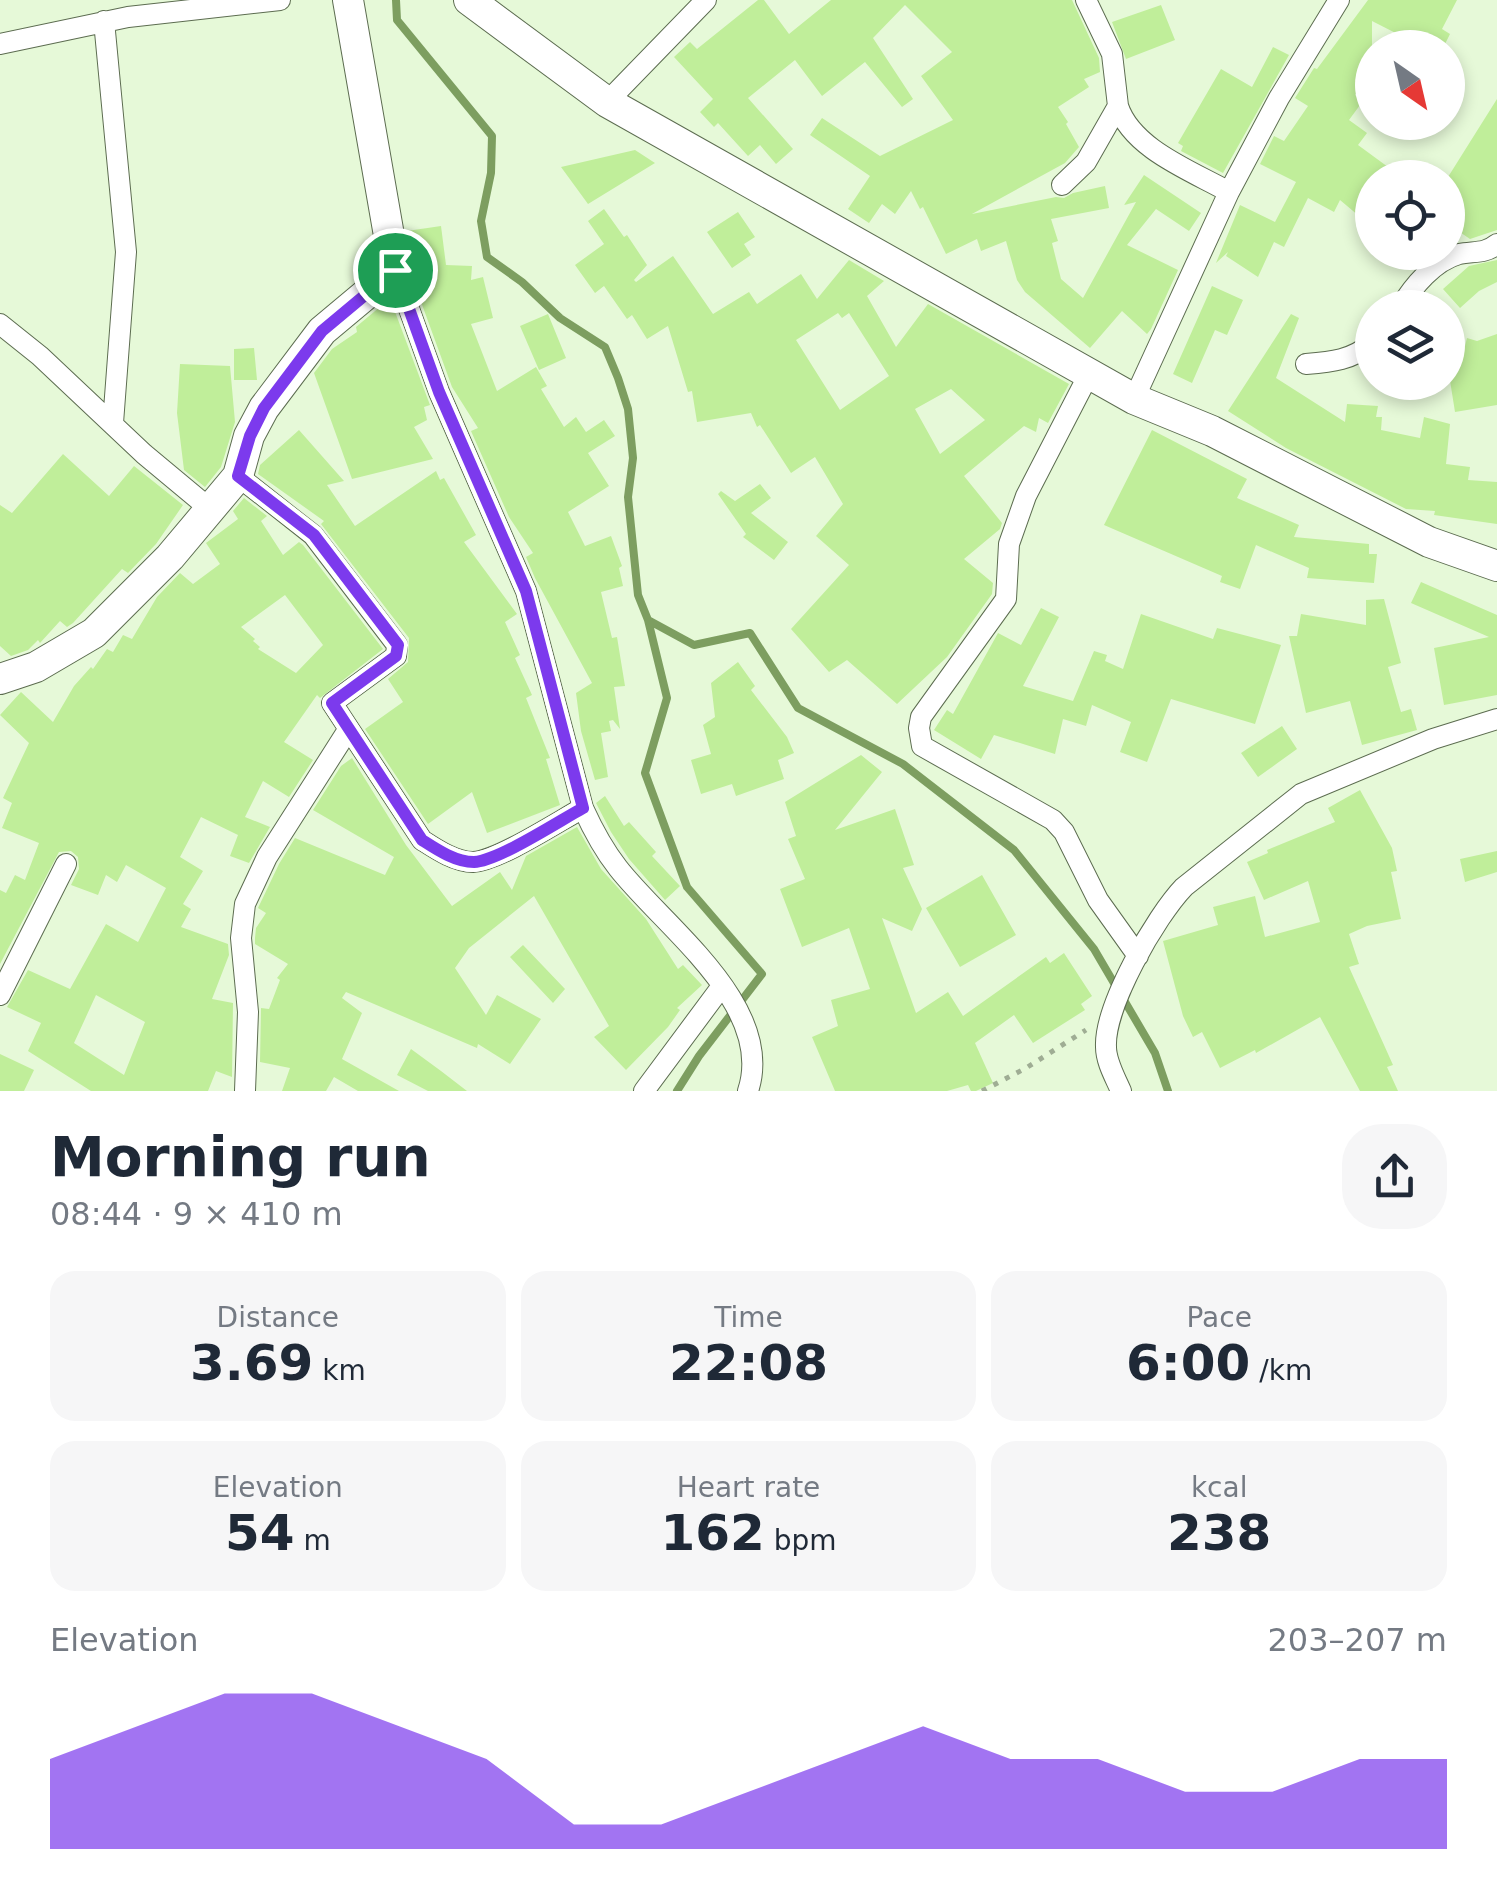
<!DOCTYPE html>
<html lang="en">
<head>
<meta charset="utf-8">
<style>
  :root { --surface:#fff; --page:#f6f6f7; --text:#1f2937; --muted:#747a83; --accent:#7c3aed }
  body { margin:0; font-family:"DejaVu Sans",sans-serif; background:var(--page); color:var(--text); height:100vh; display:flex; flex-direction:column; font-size:38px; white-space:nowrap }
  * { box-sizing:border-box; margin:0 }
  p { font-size:32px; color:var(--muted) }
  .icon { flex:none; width:55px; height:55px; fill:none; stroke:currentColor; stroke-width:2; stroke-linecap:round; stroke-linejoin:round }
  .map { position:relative; height:1091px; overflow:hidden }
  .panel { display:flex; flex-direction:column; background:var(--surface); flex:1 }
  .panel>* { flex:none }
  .needle { width:65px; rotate:146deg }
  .fabs { position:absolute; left:1355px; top:30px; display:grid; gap:20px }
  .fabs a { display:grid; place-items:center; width:110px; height:110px; border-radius:50%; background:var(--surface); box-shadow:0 5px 15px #0003; font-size:50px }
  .pin { position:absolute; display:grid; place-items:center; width:85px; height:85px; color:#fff; margin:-42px; border:5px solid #fff; border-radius:50%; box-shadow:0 2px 10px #0007 }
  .round { display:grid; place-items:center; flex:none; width:105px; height:105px; border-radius:40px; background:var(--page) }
  .overview { display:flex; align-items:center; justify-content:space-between; height:170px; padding:0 50px }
  h1 { font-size:55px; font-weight:700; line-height:75px }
  .metrics { display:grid; grid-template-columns:repeat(3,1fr); gap:15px; height:170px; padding:10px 50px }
  .metrics div { display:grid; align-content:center; border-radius:25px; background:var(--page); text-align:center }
  .metrics b { font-size:50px; font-weight:700 }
  .metrics small { font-size:28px; font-weight:400 }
  .metrics p { font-size:28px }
  .chart { height:280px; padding:20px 50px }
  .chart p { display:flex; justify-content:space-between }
  .chart svg { width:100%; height:180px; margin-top:10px; fill:var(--accent); opacity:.7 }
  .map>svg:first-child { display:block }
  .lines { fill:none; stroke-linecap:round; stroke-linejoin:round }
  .stream { stroke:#7d9e60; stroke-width:8 }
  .building { fill:#c0ee9a; fill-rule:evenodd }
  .street-casing { stroke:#5c6c50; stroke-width:22 }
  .secondary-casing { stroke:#5c6c50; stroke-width:32 }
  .path { stroke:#9fad94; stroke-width:5; stroke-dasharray:5 8; stroke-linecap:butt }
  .street { stroke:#fff; stroke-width:20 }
  .secondary { stroke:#fff; stroke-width:30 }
  .route-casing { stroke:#fff; stroke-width:20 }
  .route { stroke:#7c3aed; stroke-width:12 }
</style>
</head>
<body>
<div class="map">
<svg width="1497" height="1091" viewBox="0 0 1497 1091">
  <rect width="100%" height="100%" fill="#e6f9d8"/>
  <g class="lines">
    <!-- stream -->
    <path class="stream" d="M396,0l1,20 95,116 -1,37 -10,48 6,36 35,25 38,36 45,29 13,31 10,31 5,49 -5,39 10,98 10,25 19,78 -22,75 42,114 75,87 -63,82 -22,35
      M648,620l46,25 56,-12 48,75 105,56 111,86 80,99 61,104 13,38"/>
  </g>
  <!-- building -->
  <path class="building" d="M758,0h6l25,34 42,-34h241l27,58 1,14 -16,7 5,8 -31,20 10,15 -2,2 13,23 -14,16 -93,51 84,-17 8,1 9,-5 32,-7 4,22 -58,11 7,22 -6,2 9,36 22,19 53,-96 -12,3 20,-30 57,38 -12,18 -33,-22 -29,36 51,25 -27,59 -4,5 -25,-23 -32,37 -65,-56 -8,-12 -11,-39 -25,10 -4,-12 -31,15 -23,-47 -3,2 -9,-18 -16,23 -13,-10 -13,19 -21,-14 22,-33 -60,-41 12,-17 58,38 73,-36 -32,-44 31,-24 -47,-47 -32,33 40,61 -11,8 -37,-45 -43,34 -27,-36 -47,38 45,51 -17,15 -16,-19 -12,11 -30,-33 -4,4 -14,-15 13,-13 -39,-42 16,-15 7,7z
    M1368,0h89l-15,29 8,5 -7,14h-18l-53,-27v51l-17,23 8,6 -14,19 18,13 -9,12 45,33h-31v49l-32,-27 -6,12 -26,-14 -24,49 -10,-5 -16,35 -32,-21 2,-4 -12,11 24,-58 35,17 21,-40 -36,-18 14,-28 10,5 24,-35 -13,-8 19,-30 3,1z
    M1161,5l14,35 -49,19 -14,-37z
    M1273,47l16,8 -66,118 -42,-22 2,-5 -5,-3 43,-74 31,18z
    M1497,99v131l-27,9 -22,-15v-47z
    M635,150l20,13 -67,41 -27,-37z
    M604,209l20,28 3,-2 20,30 -13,15 2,2 37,-26 40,58 36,-22 8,12 44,-30 16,25 32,-39 35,21 -17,15 29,51 32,-43 141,80 -21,39 -9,-5 -3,14 -12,-6 -60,50 38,47 -2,6 -36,30 29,24 -1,11 -45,63 -50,47 -50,-44 -18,12 -38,-43 58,-64 -33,-29 27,-32 -28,-47 -24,16 -31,-48 -3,2 -6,-14 -54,9 -5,-31 -4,1 -20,-66 -21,13 -15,-24 -5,4 -23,-33 -9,7 -20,-28 29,-21 -16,-23zM838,313l4,5 7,-5 40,63 -49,34 -44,-70zM951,389l34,31 -45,34 -25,-45z
    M738,212l17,25 -11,7 7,11 -19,13 -25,-36z
    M441,226l5,39 26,1 -1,14 12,-3 10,41 -22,6 26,67 39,-24 11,19 -6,3 23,38 12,-10 10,15 18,-12 11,16 -27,17 21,33 -41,26 17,34 26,-10 11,30 -3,2 4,18 -22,6 11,46 5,-1 8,49 -11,1 6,42 -7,-9 -4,1 2,10 -10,2 7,44 -13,3 -14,-49 -5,-38 16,-10 -57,-105 -9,-21 7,-4 -24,-36 -38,-86 7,-3 -26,-41 -40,-110 -5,-46z
    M1497,260v22l-18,9 -19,17 -17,-19 26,-23z
    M1212,286l31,14 -16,35 -12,-5 -23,53 -19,-9z
    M387,301h4l39,104 -6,2 3,13 -13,7 19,32 -81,20 -38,-106 18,-24 25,-17 -1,-5z
    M548,314l18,44 -27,12 -19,-44z
    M1291,314l8,4 -23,60 69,44 2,-18 31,2 -2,11h6l-1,13 39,8 4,-21 26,7 -4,40 24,3 -2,13 29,2v42l-63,-9 1,-4 -29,-2 -120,-61 -58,-37z
    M1497,334v71l-42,7 -7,-44 12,-2 7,-28 10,3z
    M254,348l3,32h-23v-31z
    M180,364l50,2 5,56 -14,45 -16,20 -21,-17 -7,-57z
    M299,430l45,51 -17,4 28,41 81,-55 4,9 4,-2 32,57 -12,7 53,72 -12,8 15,33 -5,3 17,37 -6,3 24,60 -4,1 14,46 -73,28 -15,-41 -44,32 -63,-95 38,-27 -15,-23 20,-17 1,-24 -88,-114 3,-3 -66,-47 2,-9z
    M1152,430l95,49 -10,19 62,27 -5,12 75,7v10h8l-3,29 -67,-5 2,-10 -53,-23 -16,44 -20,-7 2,-6 -118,-51z
    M63,454l46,42 25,-30 49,39 -27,39 -28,29 -6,-4 -49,54 -6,4 -7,-6 -20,22 -2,-3 -10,10 -17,6 -11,-10v-141l12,8z
    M760,484l11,14 -20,15 37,29 -14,18 -31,-23 3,-3 -28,-40 3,-3 14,10z
    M244,498l23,18 -6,5 22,34 16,-13 4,3 80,104 -63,49 -3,-3 -33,47 29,18 -24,37 -26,-16 -18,36 25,10 -21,36 -19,-7 8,-21 -37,-18 -21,40 23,14 -20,33 8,5 -10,18 47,17 1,11 -17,44 21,4 -1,74 -16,-6 -8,20h-117l-63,-40 13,-28 -34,-16 21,-37 42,19 36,-65 32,18 28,-54 -40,-23 -9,17 -11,-7 -8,20 -27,-10 8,-16 -1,-12 -7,-6 -12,1 -59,112v-74l6,3 9,-18 10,5 14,-37 -37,-15 10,-25 -9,-5 26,-55 -29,-28 21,-23 32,30 21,-36 17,-19 2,2 14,-20 6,3 10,-17 9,4 25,-42 23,-24 13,11 27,-20 -14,-21 32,-24 -5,-8zM285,595l38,50 -27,28 -38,-24 2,-2 -7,-6 2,-2 -14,-12zM96,995l49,27 -21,53 -50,-32z
    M1421,582l76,33v80l-53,10 -10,-57 55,-11 -78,-34z
    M1384,599l17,64 -13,4 13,45 10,-3 6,21 -55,15 -12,-44 -44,12 -17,-77h8l4,-22 65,11v-25z
    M1041,608l18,9 -36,69 50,15 21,-50 13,4 -2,6 18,8 18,-55 72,25 4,-11 64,17 -26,79 -84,-25 -24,63 -27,-10 11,-30 -39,-17 -6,21 -23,-7 -8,35 -61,-19 -13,24 -47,-29 13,-20 6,4 45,-81 23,12z
    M738,662l17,24 -4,4 36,47 7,16 -16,7 6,19 -48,17 -4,-12 -31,10 -10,-34 20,-6 -8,-29 12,-8 -4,-34z
    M1282,726l15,23 -39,28 -17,-24z
    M861,755l21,17 -47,58 60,-21 19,56 -11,3 19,41 -10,22 -30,-13 34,95 32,-21 15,24 83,-59 4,6 14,-10 28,43 -11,8 4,6 -52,33 -19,-28 -39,28 18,40 -17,8h-5l-3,-6 -21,6h-112l-23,-54 26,-11 -7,-26 39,-11 -21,-61 -47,19 -22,-58 25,-10 -17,-40 8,-3 -11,-34z
    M352,758l54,87 46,61 48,-34 12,18 14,-34 51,-29 24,42 45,50 32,50 5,-4 19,20 -25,23 3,2 -12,17 -42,43 -32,-33 15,-11 -75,-130 -65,52 -14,20 31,47 11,-20 44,24 -31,45 -32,-20 -1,4 -131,-56 -4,6 20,15 -20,46 57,32h-41l-24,-14 -8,14h-44l8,-23 -30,-6 1,-54 8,1 11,-29 -3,-2 11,-14 -33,-20v-6l1,-10 10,-15 -8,-5 21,-44 16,-26 90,37 9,-18 -81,-47 28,-44z
    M1360,790l32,58 5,23 -6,1 10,47 -34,7 -18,8 10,30 -10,3 44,98 -6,2 11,24h-38l-40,-74 -64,36 -1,-3 -35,18 -18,-36 -9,5 -10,-21 -20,-75 55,-16 -5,-18 42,-11 10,41 55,-15 -12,-41 -44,19 -17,-38 21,-9 -1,-3 68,-28 -7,-14z
    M605,796l19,30 5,-4 27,30 -4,4 28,30 -15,14 -36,-41 -18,-27 -15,-29z
    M1497,851v21l-32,10 -5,-23z
    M982,875l34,60 -56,32 -34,-59z
    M523,945l42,44 -12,14 -43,-46z
    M411,1049l30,22 26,20h-39l-31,-16z
    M0,1054l34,16 -10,21h-24z"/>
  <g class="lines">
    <!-- street casing -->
    <g class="street-casing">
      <path id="street" d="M104,21l22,231 -13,171
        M0,44l128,-27 152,-17
        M607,102l99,-102
        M1118,106c14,43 74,65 111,86
        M1062,185l24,-23 32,-56 -6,-52 -26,-54
        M395,270l44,122 87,199 57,217c10,22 20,41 35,60 46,59 158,138 130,223
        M1400,308c13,-22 34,-47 59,-54 15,-3 26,0 38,-10
        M0,324l40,32 104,98 66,55
        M1306,364c26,-2 46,-4 66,-21
        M1089,374l-63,122 -17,48 -3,55 -85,118 -2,11 3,18 131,74 11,12 34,68 40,56
        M1134,399l95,-207 50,-94 60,-98
        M238,476l75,59 84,110 -1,11 -64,47 90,137c14,9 33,22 51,22 25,-1 86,-41 110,-54
        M0,995l66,-131
        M245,1091l3,-79 -7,-74 4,-34 22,-47 81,-127
        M644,1091l78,-105
        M1121,1091c-6,-14 -15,-29 -15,-44 -2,-41 50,-131 78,-160l117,-93 132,-55 64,-20"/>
    </g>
    <!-- secondary casing -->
    <g class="secondary-casing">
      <path id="secondary" d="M469,0l138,102 527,297 78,32 217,111 68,24
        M0,679l36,-12 58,-34 76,-76 68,-81 11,-40 15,-28 58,-77 73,-61 -47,-270"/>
    </g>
    <!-- path -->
    <path class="path" d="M982,1091l44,-23 60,-38"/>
    <!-- street -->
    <use href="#street" class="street"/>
    <!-- secondary -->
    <use href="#secondary" class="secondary"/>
  </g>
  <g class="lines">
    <!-- route casing -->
    <g class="route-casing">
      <path id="route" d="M395,270l44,122 87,199 57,217c-24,13 -85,53 -109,54 -19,0 -38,-13 -52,-22l-90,-137 64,-47 2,-11 -84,-110 -76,-59 12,-40 14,-28 58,-77z"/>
    </g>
    <!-- route -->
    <use href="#route" class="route"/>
  </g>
</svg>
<div class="fabs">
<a><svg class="needle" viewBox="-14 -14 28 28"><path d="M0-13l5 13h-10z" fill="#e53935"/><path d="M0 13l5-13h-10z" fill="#747a83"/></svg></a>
<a><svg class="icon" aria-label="locate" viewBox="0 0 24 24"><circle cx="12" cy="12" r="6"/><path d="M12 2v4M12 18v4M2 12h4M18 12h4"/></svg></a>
<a><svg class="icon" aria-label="layers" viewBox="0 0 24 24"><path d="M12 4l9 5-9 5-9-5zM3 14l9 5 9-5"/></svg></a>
</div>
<div class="pin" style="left:395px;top:270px;background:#1e9e55"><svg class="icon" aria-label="arrive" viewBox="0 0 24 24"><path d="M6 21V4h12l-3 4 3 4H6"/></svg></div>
</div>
<section class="panel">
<div class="overview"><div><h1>Morning run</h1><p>08:44 · 9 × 410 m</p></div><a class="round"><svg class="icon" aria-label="share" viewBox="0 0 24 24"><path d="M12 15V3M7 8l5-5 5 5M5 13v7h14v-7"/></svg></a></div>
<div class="metrics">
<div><p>Distance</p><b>3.69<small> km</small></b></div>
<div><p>Time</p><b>22:08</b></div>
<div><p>Pace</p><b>6:00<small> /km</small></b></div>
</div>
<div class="metrics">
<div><p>Elevation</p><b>54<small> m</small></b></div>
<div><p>Heart rate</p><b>162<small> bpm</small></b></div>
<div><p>kcal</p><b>238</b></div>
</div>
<div class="chart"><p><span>Elevation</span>203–207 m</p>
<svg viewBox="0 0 160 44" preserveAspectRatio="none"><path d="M0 44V22L10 14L20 6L30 6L40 14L50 22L60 38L70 38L80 30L90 22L100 14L110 22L120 22L130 30L140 30L150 22L160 22V44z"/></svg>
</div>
</section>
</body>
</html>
